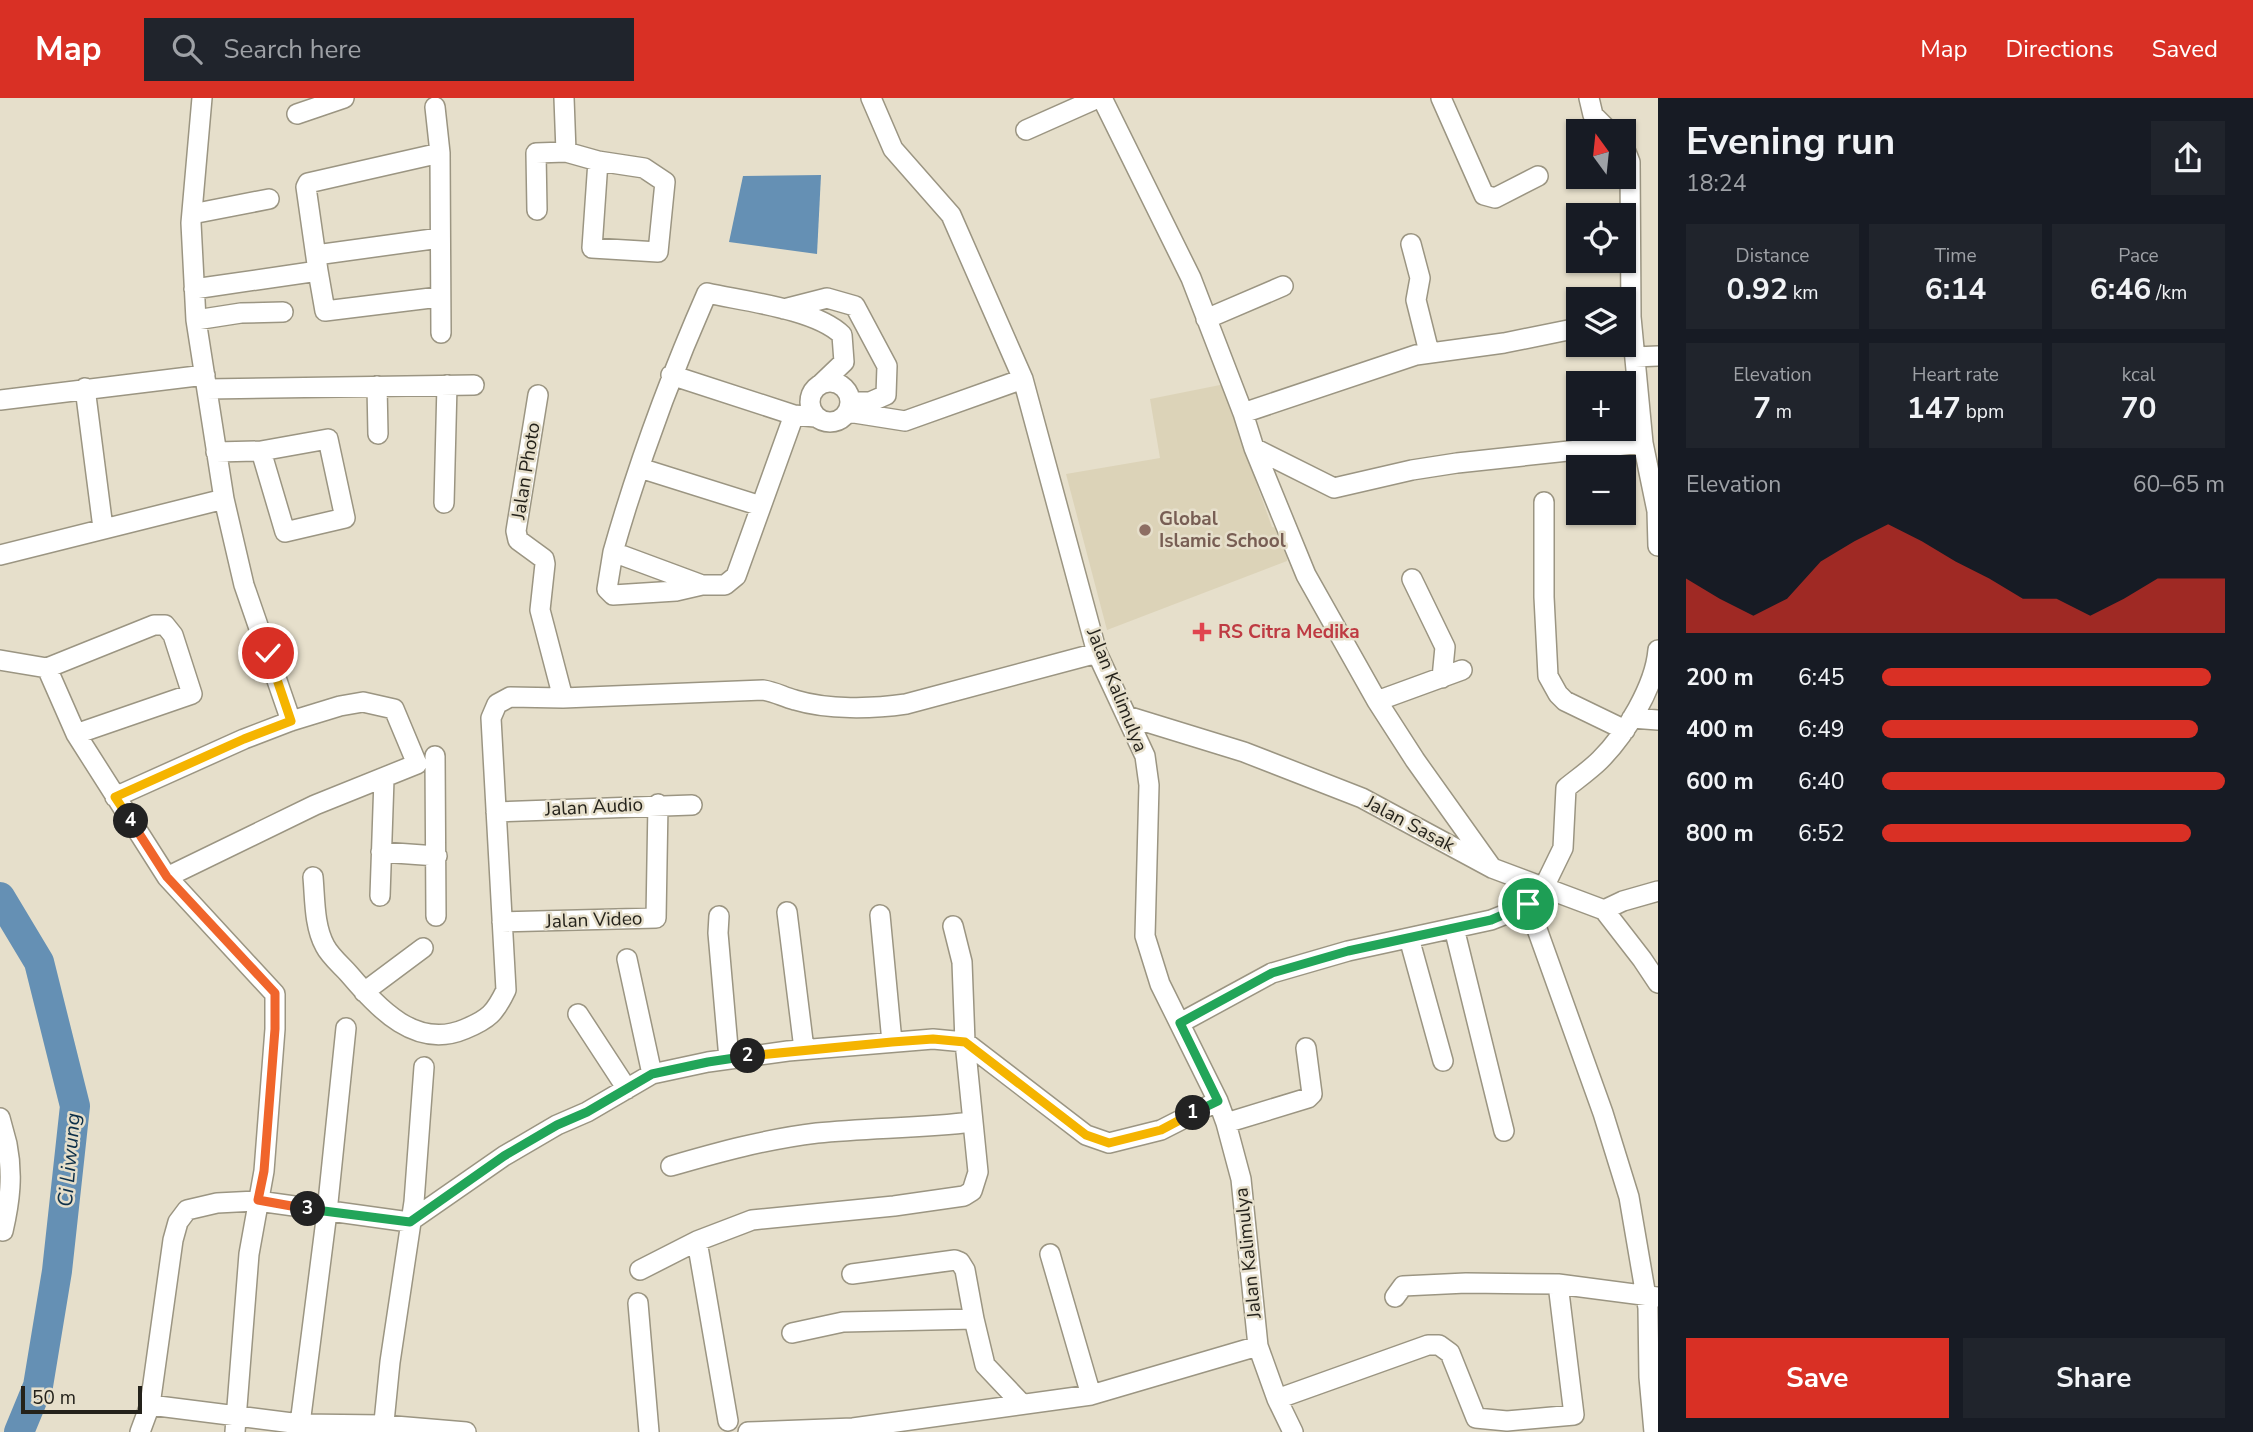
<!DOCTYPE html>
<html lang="en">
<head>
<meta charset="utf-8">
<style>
  :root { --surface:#171b24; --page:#20242c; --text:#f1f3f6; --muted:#9ea1a6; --accent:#d93025 }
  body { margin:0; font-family:"Nunito Sans",sans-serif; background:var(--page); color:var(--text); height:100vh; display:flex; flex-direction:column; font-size:26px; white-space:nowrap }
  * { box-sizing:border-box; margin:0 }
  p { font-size:23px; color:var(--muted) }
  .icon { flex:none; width:38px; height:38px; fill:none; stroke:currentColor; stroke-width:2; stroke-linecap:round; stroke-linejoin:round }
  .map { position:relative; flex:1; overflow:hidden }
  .details { display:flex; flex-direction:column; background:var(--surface); width:595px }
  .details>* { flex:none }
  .needle { width:46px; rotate:345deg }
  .buttons { position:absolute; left:1566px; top:21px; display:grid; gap:14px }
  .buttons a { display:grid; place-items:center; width:70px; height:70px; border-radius:0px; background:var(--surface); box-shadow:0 2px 5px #0004; font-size:35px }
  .scale { position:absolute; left:21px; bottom:18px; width:121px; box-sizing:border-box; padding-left:7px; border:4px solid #24221b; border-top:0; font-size:19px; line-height:24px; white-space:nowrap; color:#24221b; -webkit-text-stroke:5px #e6dfcb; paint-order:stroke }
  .pin { position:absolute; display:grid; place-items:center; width:60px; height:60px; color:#fff; margin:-30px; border:4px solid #fff; border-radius:50%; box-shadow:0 2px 7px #0007 }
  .km { position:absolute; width:35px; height:35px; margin:-18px; border-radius:50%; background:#222; color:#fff; font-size:19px; line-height:35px; text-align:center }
  .round { display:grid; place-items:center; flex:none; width:74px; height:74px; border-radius:0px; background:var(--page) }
  .summary { display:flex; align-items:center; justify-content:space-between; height:119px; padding:0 28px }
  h1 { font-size:38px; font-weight:700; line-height:52px }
  .figures { display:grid; grid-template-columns:repeat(3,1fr); gap:10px; height:119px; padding:7px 28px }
  .figures div { display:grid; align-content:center; border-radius:0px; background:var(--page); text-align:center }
  .figures b { font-size:30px; font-weight:700 }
  .figures small { font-size:19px; font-weight:400 }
  .figures p { font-size:19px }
  .chart { height:196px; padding:14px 28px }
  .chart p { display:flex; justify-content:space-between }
  .chart svg { width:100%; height:126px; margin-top:7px; fill:var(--accent); opacity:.7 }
  .button { display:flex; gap:14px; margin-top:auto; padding:14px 28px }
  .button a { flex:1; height:80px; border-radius:0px; background:var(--accent); color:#fff; font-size:28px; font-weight:700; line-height:80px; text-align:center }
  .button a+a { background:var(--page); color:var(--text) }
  ul { padding:0 28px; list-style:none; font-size:23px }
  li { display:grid; grid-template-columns:112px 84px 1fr; align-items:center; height:52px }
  li i { height:18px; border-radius:9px; background:var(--accent) }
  header { display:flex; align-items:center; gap:42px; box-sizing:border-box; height:98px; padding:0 35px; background:var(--accent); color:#fff }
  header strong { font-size:33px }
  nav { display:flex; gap:38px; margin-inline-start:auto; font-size:24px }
  .search { width:490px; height:63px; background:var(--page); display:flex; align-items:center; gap:18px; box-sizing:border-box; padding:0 24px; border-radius:0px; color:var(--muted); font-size:26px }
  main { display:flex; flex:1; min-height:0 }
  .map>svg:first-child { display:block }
  .built { fill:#dcd3b8 }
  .water { fill:#6590b4 }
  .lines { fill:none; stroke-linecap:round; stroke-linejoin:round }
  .river { stroke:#6590b4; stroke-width:30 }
  .minor-casing { stroke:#9b9582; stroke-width:22 }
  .minor { stroke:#fff; stroke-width:19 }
  .split-1-casing { stroke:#fff; stroke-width:14 }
  .split-2-casing { stroke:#fff; stroke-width:14 }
  .split-3-casing { stroke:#fff; stroke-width:14 }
  .split-4-casing { stroke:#fff; stroke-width:14 }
  .split-5-casing { stroke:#fff; stroke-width:14 }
  .split-1 { stroke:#22a559; stroke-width:9 }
  .split-2 { stroke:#f5b400; stroke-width:9 }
  .split-3 { stroke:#22a559; stroke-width:9 }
  .split-4 { stroke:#f0652b; stroke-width:9 }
  .split-5 { stroke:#f5b400; stroke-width:9 }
  .education-dot { fill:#8d6e63; stroke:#e6dfcb; stroke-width:2.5 }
  .health-dot { fill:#e0444e; stroke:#e6dfcb; stroke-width:2.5 }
  .labels { text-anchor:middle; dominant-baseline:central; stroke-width:5; stroke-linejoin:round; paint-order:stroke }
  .street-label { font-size:19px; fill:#24221b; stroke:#e6dfcb }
  .education-label { font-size:19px; font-weight:bold; fill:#785e54; stroke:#e6dfcb; text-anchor:start }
  .health-label { font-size:19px; font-weight:bold; fill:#be3a42; stroke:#e6dfcb; text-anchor:start }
  .water-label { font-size:21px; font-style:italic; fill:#0c2f49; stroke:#e6dfcb }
</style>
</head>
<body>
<header>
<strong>Map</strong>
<div class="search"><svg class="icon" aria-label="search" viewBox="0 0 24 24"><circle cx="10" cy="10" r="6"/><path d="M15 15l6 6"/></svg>Search here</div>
<nav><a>Map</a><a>Directions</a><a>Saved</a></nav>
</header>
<main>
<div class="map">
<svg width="1658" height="1334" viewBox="0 0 1658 1334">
  <rect width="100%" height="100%" fill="#e6dfcb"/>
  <!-- built -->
  <path class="built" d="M1230,285l28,105 14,39 10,2 6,17 -1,15 -180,69 -41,-156 94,-16 -10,-59z"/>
  <!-- water -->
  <path class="water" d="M821,77l-4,79 -88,-12 14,-66z"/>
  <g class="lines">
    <!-- river -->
    <path class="river" d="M0,799l39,65 36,144 -18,165 -19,115 -19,46"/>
    <!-- minor casing -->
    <g class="minor-casing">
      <path id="minor" d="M202,0l-11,125 5,97 28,179 20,86 47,136
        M871,0l22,51 58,66 72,164 74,274 48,103 4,29 -4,151 15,48 58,117 8,22 15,56 17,167 19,53 16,33
        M1102,0l89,180 52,135 11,35 52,127 71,126 38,59 77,108
        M1441,0l43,97 11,3 43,-22
        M1589,0l4,17 16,16
        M435,9l5,46
        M297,16l47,-16
        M1026,32l72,-32
        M1624,49l6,15 1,155 12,126 14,68 1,35
        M566,54l32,9 -6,87 66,4 7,-70 -21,-14 -46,-7
        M537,112l-1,-57 30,-1 -2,-54
        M192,116l77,-15
        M1411,146l9,34 -4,22 13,52
        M316,157l124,-17
        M318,173l7,40 114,-14
        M194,191l124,-18 -12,-84 2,-4 132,-30 1,180
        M784,211l43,-11 28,8 32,60 -1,29 -16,7h-20
        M1206,221l77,-33
        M196,222l45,-7 42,-1
        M1635,259l23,-1
        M671,277l123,40 21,2
        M810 304a20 20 0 1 1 40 0a20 20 0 1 1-40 0Z
        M377,288l1,48
        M85,290l18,140
        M207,291l267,-4
        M538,297l-22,136 2,9 26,19 1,5 -5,46 23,88
        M0,302l205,-25
        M848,314l57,9 118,-42
        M1243,315l173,-58 88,-12 74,-15
        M794,317l-58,161 -11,9h-23l-89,-33c25,-88 57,-175 94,-259 36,8 109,16 135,42l2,27 -23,22
        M1254,350l80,40 78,-18 45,-7 186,-20
        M216,354l45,-1 24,81 60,-14 -17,-79 -67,12
        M640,370l121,38
        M1544,404v95l4,79 10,18 7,7 60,29
        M444,405l3,-118
        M613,454l-6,37 6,6 63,-4 26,-6
        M0,457l224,-56
        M1412,481l33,68 -3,31
        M0,562l47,8 29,66 91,143 108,117v35l-11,142 -15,83 -14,178
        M47,570l107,-43h11l8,10 19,59 -116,40
        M1377,603l85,-31
        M1127,618l117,36 118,46 130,70 112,42 38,49 16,24
        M1632,620l26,2
        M435,658l1,160
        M115,699l129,-58 47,-18 49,-15 23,-4 31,7 23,55 -102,41 -148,72
        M496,714l196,-7
        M381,754l56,4
        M313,779c2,22 1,49 12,69 5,10 17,20 24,28 30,35 67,76 116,55 24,-10 30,-16 41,-39l-15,-272 6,-14 13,-7 53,1 200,-8c13,2 20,7 32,10 33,10 77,9 111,4l191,-51
        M380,798l4,-117
        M1528,806l75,209 26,84 19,111 1,69 5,55
        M1604,812l19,-9 35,-10
        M787,814l17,137
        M880,817l12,127
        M719,818l-1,17 11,126
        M502,824l154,-4 2,-114
        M1454,830l50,203
        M1409,840l34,123
        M627,861l25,115
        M364,894l59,-44
        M578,916l49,75
        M1180,925l92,-50 76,-22 143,-31 28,-11 25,-22 19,-39 3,-60c11,-9 24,-18 34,-28 26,-26 55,-74 58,-110
        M0,1020l7,26 -7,2
        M1226,1025l82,-25 4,-4 -6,-46
        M671,1068c48,-14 96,-27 146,-33 52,-5 104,-5 156,-11l-8,-80 -3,-80 -9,-36
        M3,1133c7,-30 10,-57 4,-87
        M697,1143l31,180
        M1050,1156l41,141
        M640,1172l57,-29 55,-21 142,-14 70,-10 8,-5 6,-19 -5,-50
        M852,1176l103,-14 5,2 5,8 9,49
        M1395,1199l8,-11 63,-3 92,1
        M638,1205l11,129
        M792,1235l51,-11 131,-3 11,46 36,38
        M1277,1301l151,-54h11l11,8 26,65 31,3 67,-6 -16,-131 100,13
        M150,1307l150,19 27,-212 19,-184
        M140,1334l10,-27 23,-165 5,-18 9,-12 30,-7 41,-2 151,21 95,-66 53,-31 30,-13 65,-38 56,-12 80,-11 145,-12 32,3 121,93 23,8 52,-13 57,-29
        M300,1334v-8l83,1 83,7
        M383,1334l7,-70 24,-160 10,-135
        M748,1334l105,-4 238,-33 167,-49"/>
    </g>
    <!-- minor -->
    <use href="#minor" class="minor"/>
  </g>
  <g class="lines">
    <!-- split-1 casing -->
    <g class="split-1-casing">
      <path id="split-1" d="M1193,1015l25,-12 -38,-78 92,-50 76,-22 143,-31 37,-16"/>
    </g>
    <!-- split-2 casing -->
    <g class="split-2-casing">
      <path id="split-2" d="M748,958l144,-14 41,-3 32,3 121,93 23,8 52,-13 32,-17"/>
    </g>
    <!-- split-3 casing -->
    <g class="split-3-casing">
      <path id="split-3" d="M308,1111l102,13 94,-66 53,-31 30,-13 65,-38 56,-12 40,-6"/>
    </g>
    <!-- split-4 casing -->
    <g class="split-4-casing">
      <path id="split-4" d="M131,723l36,56 108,116v36l-11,142 -6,29 50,9"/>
    </g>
    <!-- split-5 casing -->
    <g class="split-5-casing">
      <path id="split-5" d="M131,723l-16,-24 129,-58 47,-18 -23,-68"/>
    </g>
    <!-- split-1 -->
    <use href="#split-1" class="split-1"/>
    <!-- split-2 -->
    <use href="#split-2" class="split-2"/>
    <!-- split-3 -->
    <use href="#split-3" class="split-3"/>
    <!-- split-4 -->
    <use href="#split-4" class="split-4"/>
    <!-- split-5 -->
    <use href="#split-5" class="split-5"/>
  </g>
  <!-- markers -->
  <circle class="education-dot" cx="1145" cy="432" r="7"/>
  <path class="health-dot" d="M1198.5 523.5h7v7h7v7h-7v7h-7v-7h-7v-7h7z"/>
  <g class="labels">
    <!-- street labels -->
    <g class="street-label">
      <text transform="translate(526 373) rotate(-81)">Jalan Photo</text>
      <text transform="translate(1117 592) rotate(68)">Jalan Kalimulya</text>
      <text transform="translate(594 709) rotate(-3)">Jalan Audio</text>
      <text transform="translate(1410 726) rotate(28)">Jalan Sasak</text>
      <text transform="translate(594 822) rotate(-2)">Jalan Video</text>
      <text transform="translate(1248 1155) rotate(-96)">Jalan Kalimulya</text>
    </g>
    <!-- education labels -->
    <g class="education-label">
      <text x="1159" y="421">Global<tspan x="1159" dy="22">Islamic School</tspan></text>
    </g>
    <!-- health labels -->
    <g class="health-label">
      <text x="1218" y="534">RS Citra Medika</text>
    </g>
    <!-- water labels -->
    <g class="water-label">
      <text transform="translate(69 1062) rotate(-85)">Ci Liwung</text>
    </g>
  </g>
</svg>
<div class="buttons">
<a><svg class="needle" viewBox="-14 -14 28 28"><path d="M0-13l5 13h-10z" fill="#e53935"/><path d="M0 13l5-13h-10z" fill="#9ea1a6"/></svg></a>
<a><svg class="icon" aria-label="locate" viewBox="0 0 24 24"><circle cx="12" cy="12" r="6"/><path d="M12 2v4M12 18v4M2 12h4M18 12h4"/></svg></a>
<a><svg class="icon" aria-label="layers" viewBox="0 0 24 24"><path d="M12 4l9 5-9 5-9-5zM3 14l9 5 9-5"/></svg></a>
<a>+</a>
<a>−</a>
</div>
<div class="scale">50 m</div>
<div class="pin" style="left:1528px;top:806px;background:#1e9e55"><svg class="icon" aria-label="arrive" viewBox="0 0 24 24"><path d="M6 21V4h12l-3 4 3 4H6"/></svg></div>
<div class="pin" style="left:268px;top:555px;background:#d93025"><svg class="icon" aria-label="check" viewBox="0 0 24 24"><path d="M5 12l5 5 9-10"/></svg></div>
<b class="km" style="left:1193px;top:1015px">1</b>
<b class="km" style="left:748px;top:958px">2</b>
<b class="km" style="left:308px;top:1111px">3</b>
<b class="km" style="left:131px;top:723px">4</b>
</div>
<section class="details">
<div class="summary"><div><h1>Evening run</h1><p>18:24</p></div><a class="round"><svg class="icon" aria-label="share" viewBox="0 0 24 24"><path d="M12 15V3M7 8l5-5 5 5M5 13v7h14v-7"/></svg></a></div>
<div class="figures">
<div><p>Distance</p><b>0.92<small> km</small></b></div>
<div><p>Time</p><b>6:14</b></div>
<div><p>Pace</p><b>6:46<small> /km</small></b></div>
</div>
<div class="figures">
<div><p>Elevation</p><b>7<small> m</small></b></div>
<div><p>Heart rate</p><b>147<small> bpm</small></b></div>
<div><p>kcal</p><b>70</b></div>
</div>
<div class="chart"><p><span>Elevation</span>60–65 m</p>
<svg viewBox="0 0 160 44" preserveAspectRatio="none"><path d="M0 44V25L10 32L20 38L30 32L40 19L50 12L60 6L70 12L80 19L90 25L100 32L110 32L120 38L130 32L140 25L150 25L160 25V44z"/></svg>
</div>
<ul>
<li><b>200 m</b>6:45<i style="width:96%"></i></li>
<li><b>400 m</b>6:49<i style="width:92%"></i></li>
<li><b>600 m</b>6:40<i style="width:100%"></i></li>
<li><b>800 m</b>6:52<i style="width:90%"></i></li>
</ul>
<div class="button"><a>Save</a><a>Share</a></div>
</section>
</main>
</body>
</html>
